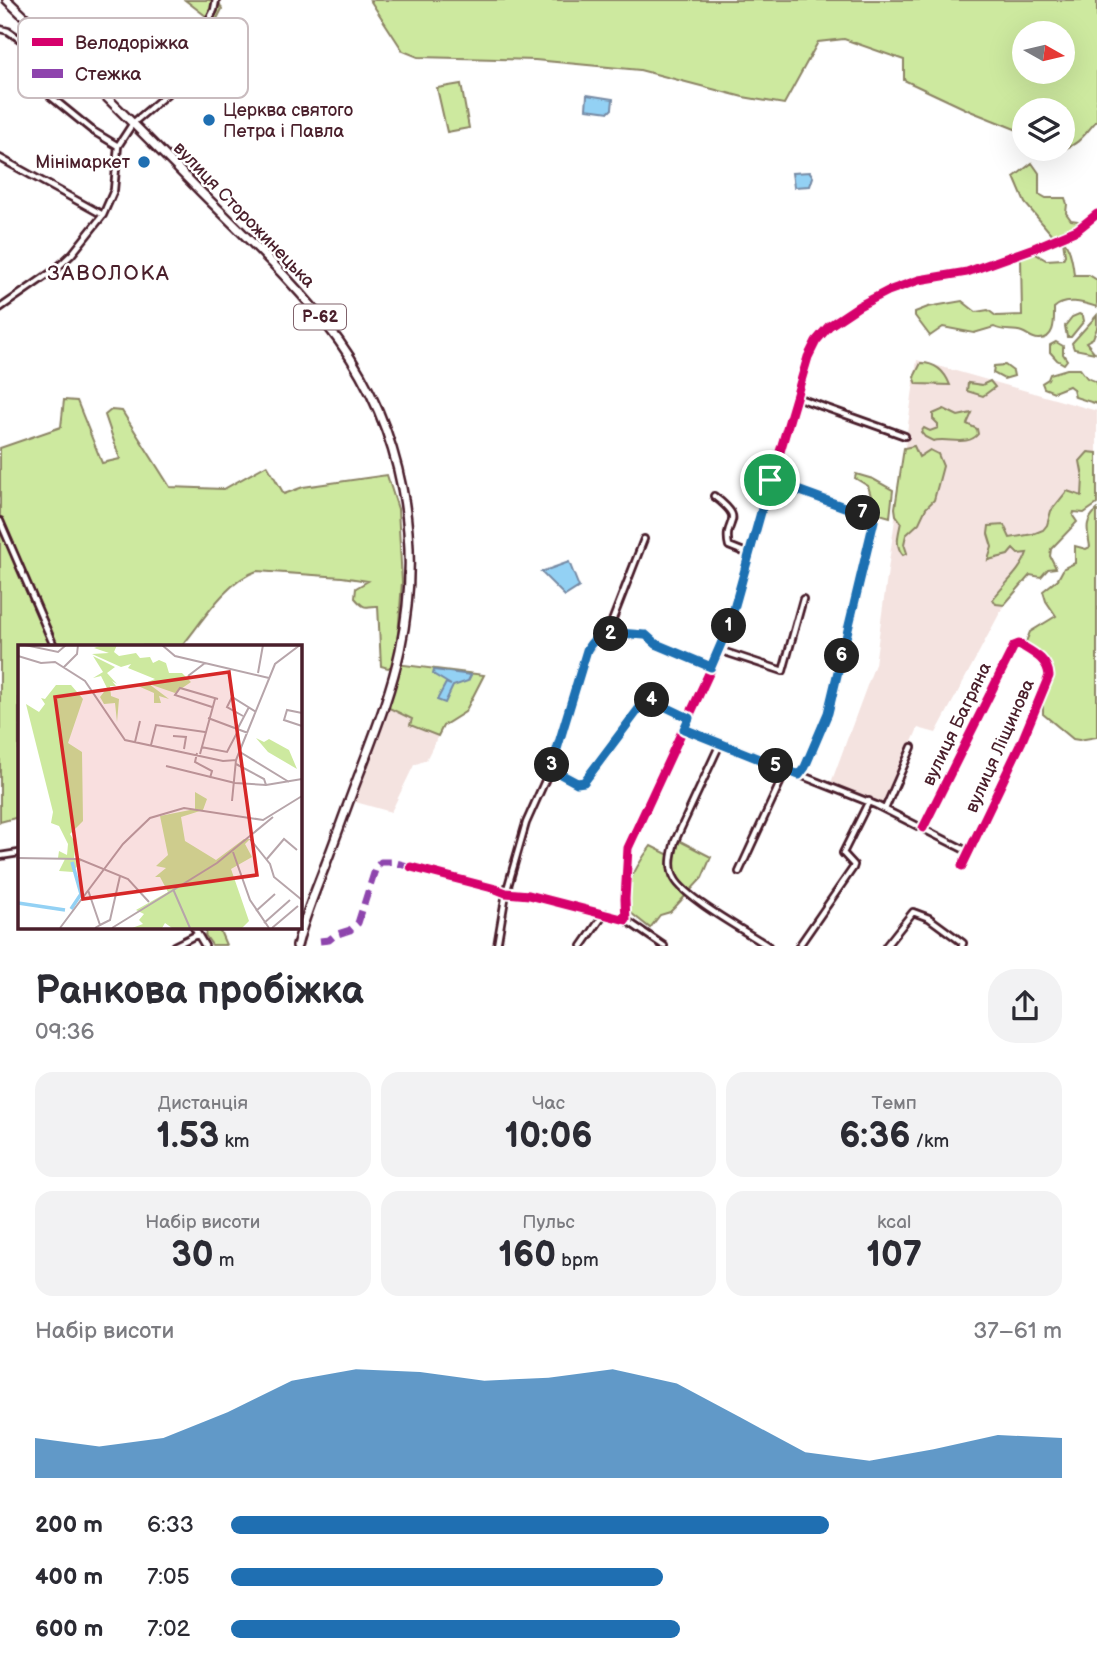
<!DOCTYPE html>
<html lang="uk">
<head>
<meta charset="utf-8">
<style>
  :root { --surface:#fff; --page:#f2f2f3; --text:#2b2b33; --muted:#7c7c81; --accent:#1f6fb2 }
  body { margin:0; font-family:"Balsamiq Sans",sans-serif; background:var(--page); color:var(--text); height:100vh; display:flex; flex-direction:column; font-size:26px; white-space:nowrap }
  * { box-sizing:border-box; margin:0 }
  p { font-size:23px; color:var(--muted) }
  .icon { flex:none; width:38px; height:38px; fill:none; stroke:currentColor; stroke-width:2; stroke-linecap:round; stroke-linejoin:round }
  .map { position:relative; height:946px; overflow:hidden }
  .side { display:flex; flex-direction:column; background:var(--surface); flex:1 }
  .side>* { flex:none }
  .needle { width:46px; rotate:98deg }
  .controls { position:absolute; left:1012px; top:21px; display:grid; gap:14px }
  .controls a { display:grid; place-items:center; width:63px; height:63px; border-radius:50%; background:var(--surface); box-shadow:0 7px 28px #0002; font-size:35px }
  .pin { position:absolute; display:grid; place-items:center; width:60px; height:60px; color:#fff; margin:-30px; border:4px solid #fff; border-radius:50%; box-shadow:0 2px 7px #0007 }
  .km { position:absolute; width:35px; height:35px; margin:-18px; border-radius:50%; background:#222; color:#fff; font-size:19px; line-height:35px; text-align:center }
  .round { display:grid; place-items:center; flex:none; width:74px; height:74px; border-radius:28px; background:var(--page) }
  .head { display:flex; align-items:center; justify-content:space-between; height:119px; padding:0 35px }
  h1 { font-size:38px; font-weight:700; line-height:52px }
  .stats { display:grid; grid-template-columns:repeat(3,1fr); gap:10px; height:119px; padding:7px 35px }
  .stats div { display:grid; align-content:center; border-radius:18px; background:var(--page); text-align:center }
  .stats b { font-size:35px; font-weight:700 }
  .stats small { font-size:19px; font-weight:400 }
  .stats p { font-size:19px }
  .chart { height:196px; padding:14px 35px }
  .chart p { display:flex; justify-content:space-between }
  .chart svg { width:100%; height:126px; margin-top:7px; fill:var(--accent); opacity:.7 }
  ul { padding:0 35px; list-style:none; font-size:23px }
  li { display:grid; grid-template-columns:112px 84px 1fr; align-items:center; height:52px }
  li i { height:18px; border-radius:9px; background:var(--accent) }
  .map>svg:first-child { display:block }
  .built { fill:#f4e3e0 }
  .green { fill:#cde99f; stroke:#8c8465; stroke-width:2; fill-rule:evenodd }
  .water { fill:#93d1f4; stroke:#768aa4; stroke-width:2 }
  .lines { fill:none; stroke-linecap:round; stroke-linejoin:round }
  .street-casing { stroke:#4a1f2b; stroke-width:10 }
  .primary-casing { stroke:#4a1f2b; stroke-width:12 }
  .street { stroke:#fff; stroke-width:4.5 }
  .primary { stroke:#fff; stroke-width:7 }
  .quiet { stroke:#8e44ad; stroke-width:7; stroke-dasharray:14 7; stroke-linecap:butt }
  .cycleway-casing { stroke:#fff; stroke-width:13 }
  .cycleway { stroke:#d6006c; stroke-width:9 }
  .route-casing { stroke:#fff; stroke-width:14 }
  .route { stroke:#1f6fb2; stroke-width:9 }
  .poi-dot { fill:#1f6fb2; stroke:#fff; stroke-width:2.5 }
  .labels { text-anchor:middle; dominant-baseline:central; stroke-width:5; stroke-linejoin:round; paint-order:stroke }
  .shield { fill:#fff; stroke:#80626b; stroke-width:2 }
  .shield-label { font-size:16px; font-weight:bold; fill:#4a1f2b }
  .poi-label { font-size:18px; fill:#4a1f2b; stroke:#fff; text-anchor:start }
  .street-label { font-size:18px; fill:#4a1f2b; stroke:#fff }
  .quarter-label { font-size:21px; letter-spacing:2px; fill:#4a1f2b; stroke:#fff }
  .inset-river { fill:none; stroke:#93d1f4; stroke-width:3.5 }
  .inset-road { fill:none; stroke:#b7a5aa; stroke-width:2 }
  .view { fill:#d62828; fill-opacity:0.15; stroke:#d62828; stroke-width:3.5 }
  .inset-edge { fill:none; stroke:#4a1f2b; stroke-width:3.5 }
  .key { fill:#fff; stroke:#c9bcbf; stroke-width:2 }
  .key-label { font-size:19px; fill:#4a1f2b }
</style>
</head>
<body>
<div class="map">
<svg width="1097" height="946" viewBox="0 0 1097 946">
  <rect width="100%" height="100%" fill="#fff"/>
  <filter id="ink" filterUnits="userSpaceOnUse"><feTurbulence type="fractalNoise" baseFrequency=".0143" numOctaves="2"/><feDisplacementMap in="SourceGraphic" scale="14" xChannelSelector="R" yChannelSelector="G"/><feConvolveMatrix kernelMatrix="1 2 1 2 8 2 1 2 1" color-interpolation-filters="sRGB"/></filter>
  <g filter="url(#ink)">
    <!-- built -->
    <path class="built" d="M917,360l180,51v77l-34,40 -55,58 -4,19 -68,128 -18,-5 -34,79 -53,-24 44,-119z
      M385,706l27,13 -2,6 28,11 -12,24 -12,5 -23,47 -39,-11 24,-60z"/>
    <!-- green -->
    <path class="green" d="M185,0h33l4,9 -7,14z
      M370,0h727v120c-11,13 -20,28 -38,29h3v-39h-38v31h-3l-1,-10 -50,-20 -66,-31v-20l-60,-21 -26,3 -34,62 -41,-7 -103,-27 -105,-10 -117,-3 -15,-6zM1024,33h38v39h-38z
      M461,84l8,44 -22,4 -10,-44z
      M1032,163l7,10v21l7,4h19l2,6 -1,9 5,7 7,1 -3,7 -22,8 -28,-33 -11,-26z
      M1063,240c8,8 10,24 11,35h15l8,5v27c-13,-4 -32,-10 -43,1 0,11 2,32 -16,31 -6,0 -10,-5 -16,-7 -10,-3 -19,0 -28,-5l-20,6 -31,-6 -13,9 -15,-20v-4l13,-5 34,-6 14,11 12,-2 8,6 26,-1 -1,-57 13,-5 12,7 17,-1 2,-4z
      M1079,314l4,2 1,5 -13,16h-4l-2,-11 7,-9z
      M1097,315v13l-4,10 -7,4 9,11 -21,-4 -2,-6z
      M1056,342l7,4v8l4,6 -3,4 -7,-4 -7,-8v-7z
      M921,363c15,0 24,9 29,22l-33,-1 -3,-7z
      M1005,365l8,6 1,5 -10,3 -11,-6 1,-7z
      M1067,369h13l7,9 10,4v22l-22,-7 -2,-8 -4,-3 -15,6 -10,-4 -2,-5 6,-4 2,-5z
      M990,381l5,6 -12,9 -16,-5 1,-8 14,2z
      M64,400l13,1 25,62 18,-4 -15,-44 6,-5 11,1 48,76 54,2 43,-24 17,29 19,-7 84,-12 11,34 4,73 -6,82 88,11 -19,37 -22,14 -5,10 -28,-11 2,-6 -27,-13 10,-42 -7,4 -7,-2 -3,-60c-13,-1 -11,6 -23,-8l1,-10 12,-7 -26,-4 -85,-6c-31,10 -55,51 -75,75h-163v171l-19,5v-374l61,-21z
      M944,409l14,7 14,-3 -5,11 10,5 1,5c-10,13 -31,3 -45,7l-8,-4 -4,-5 3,-4 6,3 8,-3v-4l-5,-5v-5z
      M914,446l5,11 11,-7 8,4 5,12 -9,34 -8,8 -7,15 -13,12 -2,9 3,9 -4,2c-9,-10 -4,-22 -2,-33l-5,-7 -1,-7 9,-60z
      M1088,452l9,1v51l-13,9 -10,-1 -1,4 4,6 -26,27 -1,7 6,12 -8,1 -7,8 -11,-2 -26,30 -8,-1 -3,-5c11,-15 28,-28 34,-46l-9,1 -5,-5 -5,6 -20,5 4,-13 -4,-13 1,-8 15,-1 6,13 23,-4 10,-4 4,-5 4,-14 16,-20 15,5 1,-19 -3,-16z
      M856,474l17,5 20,11 -3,27 -14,-4 -8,-27 -13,-8z
      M1097,510v227l-18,3 -6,-1 -30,-25v-10l8,-32 -8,-17 -17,-13 4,-10 26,-16 -10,-15 -3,-10 15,-12 6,-11 11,-5v-17l11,3 4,-2c-2,-15 -7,-25 7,-37z
      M680,841l31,16 -9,21 -27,29 -5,5 -10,3 -10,13 -19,-15c-1,-8 -2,-17 -2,-25 0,-10 15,-33 22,-42l18,9z
      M208,926h10l8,19h-14l-7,-10z"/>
    <!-- water -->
    <path class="water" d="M587,95l26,4 -1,10 -3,3 -23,-3z
      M810,172l3,5 -3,9 -16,1 -2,-14z
      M569,562l10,25 -14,9 -24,-24z
      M434,670l37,5 -3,6 -15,5 -8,17 -8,-3 9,-17 5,2 -18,-11z"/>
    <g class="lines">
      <!-- street casing -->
      <g class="street-casing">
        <path id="street" d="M0,29l8,2 22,15 13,-11
          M50,96l43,35 25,15
          M0,158l103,57
          M0,308l56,-39 16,-15 31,-39 11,-25 4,-44 15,-23 34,-29 12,-14 35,-70 2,-10
          M796,397l109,39
          M770,480l99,36 5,5 -46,192 -23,54 -6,8
          M714,496c35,27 8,22 15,50l20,8
          M0,521l54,125
          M607,634l39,1 10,9 55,23
          M719,650l64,21 20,-72
          M684,729l192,76 93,47
          M720,744l-45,97c-3,12 -7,26 0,38 10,19 72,53 93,67
          M551,769l26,14 7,-1 63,-84 42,20
          M885,809l27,-62
          M923,828l91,-182 5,-2c13,8 29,15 30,32l-27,65 -60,125
          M0,856l19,-3
          M411,867l85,22 10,4 23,2 97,25 -1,-21 3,-51 96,-207 84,-284 8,-16 13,-15 30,-20 29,-15 31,-11 48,-8 67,-24 43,-18 20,-16
          M739,872l47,-102
          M626,920l38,26
          M193,926l12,20
          M174,946l24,-12
          M497,946l9,-53 20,-70 26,-58 35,-115c5,-9 10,-15 20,-16l37,-95
          M582,946l23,-33
          M799,946l54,-78 1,-3 -11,-12 26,-52
          M886,946l27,-34 16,6 34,25 -1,3"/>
      </g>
      <!-- primary casing -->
      <g class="primary-casing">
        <path id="primary" d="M7,0c66,63 131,128 195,193 47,47 98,94 137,148 64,90 84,201 61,309 -9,42 -25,82 -40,122 -12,31 -23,63 -35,94 -10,26 -21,52 -28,80"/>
      </g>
      <!-- street -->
      <use href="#street" class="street"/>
      <!-- primary -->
      <use href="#primary" class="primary"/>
      <!-- quiet -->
      <path class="quiet" d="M320,941l9,-1 6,-5 15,-5 8,-7 18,-56 5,-5h11l19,5"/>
      <!-- cycleway casing -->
      <g class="cycleway-casing">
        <path id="cycleway" d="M923,828l91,-182 5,-2c13,8 29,15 30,32l-27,65 -60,125
          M411,867l85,22 10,4 23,2 97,25 -1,-21 3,-51 96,-207 84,-284 8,-16 13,-15 30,-20 29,-15 31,-11 48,-8 67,-24 43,-18 20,-16"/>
      </g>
      <!-- cycleway -->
      <use href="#cycleway" class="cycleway"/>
    </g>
  </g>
  <g class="lines" filter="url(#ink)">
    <!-- route casing -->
    <g class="route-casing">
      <path id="route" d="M770,480l99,36 5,5 -46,192 -23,54 -6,8 -115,-46 5,-11 -42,-20 -63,84 -7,1 -26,-14 36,-119c11,-23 37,-16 59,-15l10,9 55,23 19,-44z"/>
    </g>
    <!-- route -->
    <use href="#route" class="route"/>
  </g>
  <!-- markers -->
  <g class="poi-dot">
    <circle cx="209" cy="120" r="7"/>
    <circle cx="144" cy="162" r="7"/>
  </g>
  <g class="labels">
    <!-- shield labels -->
    <rect class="shield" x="294" y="304.5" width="52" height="25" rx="5"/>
    <g class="shield-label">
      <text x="320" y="317">Р-62</text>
    </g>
    <!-- poi labels -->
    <g class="poi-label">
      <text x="223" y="110">Церква святого<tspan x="223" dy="21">Петра і Павла</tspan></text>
      <text x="130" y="162" text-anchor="end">Мінімаркет</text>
    </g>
    <!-- street labels -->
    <g class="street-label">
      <text transform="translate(244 215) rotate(46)">вулиця Сторожинецька</text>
      <text transform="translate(957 724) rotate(-64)">вулиця Багряна</text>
      <text transform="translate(1000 746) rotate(-66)">вулиця Ліщинова</text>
    </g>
    <!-- quarter labels -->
    <g class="quarter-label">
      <text x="109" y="273">ЗАВОЛОКА</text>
    </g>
  </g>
  <!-- overview -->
  <g transform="translate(18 645)">
    <rect width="284" height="284" fill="#fff"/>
    <path d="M84,0h15l-3,7 5,4 17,-3 4,5 10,-1 3,6 6,-3 7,3 3,10h13l9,9 -16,11 -26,-9 20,15 -10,-3 2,7h-7v-10l-16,-7 17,-7 -27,-11 3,-4 -10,3 -29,-13 17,-1 -15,-5zM75,11l22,11 -8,6 10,11 -5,-3 4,5h-6l1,10 8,3 -2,23 -2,-19 -11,1 -4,-7 7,-9 -6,-12 -8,2 10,-6zM38,40h15l12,14 -15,44 14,9 1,69 -13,13 6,10 -2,14 8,1 -9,13 -14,-1 6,-12 -7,-1 1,-7 8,4 1,-11 -9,-18 -8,-3 2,-11 -27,-108 13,8 6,-8 -4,-6 4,1zM238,93l8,4 5,-3 20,11 8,19 -29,-17zM177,147l12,7 -4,11 -22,7 4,24 31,19 28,-21h6l-5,5 7,13 -21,12 18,52 -7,7h-70l-7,-5 -3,5h-30l11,-4 -4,-4 5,-6 -8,-4 32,-18 -8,-15h-5l11,-9 -10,-2 12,-11 -8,-39 35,-7z" fill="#cde99f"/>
    <path class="inset-river" d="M0,258l47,7M53,264l10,-15 -9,-32"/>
    <path class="inset-road" d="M7,0l33,7 8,-7M144,0l13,11 94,22M0,11l23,7 14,-1 30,19 40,59 98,21 13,-1 -4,41M46,22l13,-13 1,-9M240,28l5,-28M170,31l17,-13M194,62l-37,-12 5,-7 38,11M284,68l-15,-3 -3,10 18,6M225,71l-16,-9 5,-10 24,15M190,73l40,15M220,83l11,-21M155,91l13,1 -2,12M117,97l5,-21M133,100l5,-20 49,7M183,102l26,5 12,-23M222,107l49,30M179,108l-2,9 17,9 -2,7M182,109l15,-55M218,115l39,-96 25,-19M218,119l28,15 2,6M148,121l69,17 31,2 36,-6M232,194l20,25 4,13 28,23M215,207l17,48 19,28M0,213l61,1 49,20 21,23M248,215l18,-21 13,11M155,244l17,39M70,245l12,35 -5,3M238,266l19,-17M246,278l26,-23M82,280l10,-5 10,-44M42,283l63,-84 27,-26 34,-10 79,12 39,-24M94,283l105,-65 56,-46M254,283l26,-22"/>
    <path class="view" d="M211,27l28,203 -174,24 -28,-202z"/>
    <rect width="284" height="284" class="inset-edge"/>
  </g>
  <!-- legend -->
  <rect x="18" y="18" width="230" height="80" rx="10" class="key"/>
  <rect x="32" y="38" width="31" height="8" fill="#d6006c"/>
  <rect x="32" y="69" width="31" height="9" fill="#8e44ad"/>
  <g class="key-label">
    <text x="75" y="49">Велодоріжка</text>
    <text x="75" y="80">Стежка</text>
  </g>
</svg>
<div class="controls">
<a><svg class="needle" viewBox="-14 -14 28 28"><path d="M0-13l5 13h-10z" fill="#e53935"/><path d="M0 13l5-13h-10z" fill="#7c7c81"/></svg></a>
<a><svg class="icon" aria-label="layers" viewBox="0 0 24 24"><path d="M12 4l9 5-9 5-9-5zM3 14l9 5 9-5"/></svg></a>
</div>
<div class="pin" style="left:770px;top:480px;background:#1e9e55"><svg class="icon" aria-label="arrive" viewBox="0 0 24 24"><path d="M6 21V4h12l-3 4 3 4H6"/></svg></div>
<b class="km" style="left:729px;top:626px">1</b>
<b class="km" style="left:611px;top:634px">2</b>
<b class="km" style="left:552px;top:765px">3</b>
<b class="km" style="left:652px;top:700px">4</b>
<b class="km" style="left:776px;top:766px">5</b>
<b class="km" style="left:842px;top:656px">6</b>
<b class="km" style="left:863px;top:513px">7</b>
</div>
<section class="side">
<div class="head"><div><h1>Ранкова пробіжка</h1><p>09:36</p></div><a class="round"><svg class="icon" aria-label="share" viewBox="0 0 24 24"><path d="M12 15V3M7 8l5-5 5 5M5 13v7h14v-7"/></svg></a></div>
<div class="stats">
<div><p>Дистанція</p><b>1.53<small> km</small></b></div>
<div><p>Час</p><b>10:06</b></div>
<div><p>Темп</p><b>6:36<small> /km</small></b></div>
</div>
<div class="stats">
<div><p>Набір висоти</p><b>30<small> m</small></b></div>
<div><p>Пульс</p><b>160<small> bpm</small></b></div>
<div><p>kcal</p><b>107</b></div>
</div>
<div class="chart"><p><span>Набір висоти</span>37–61 m</p>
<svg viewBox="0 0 160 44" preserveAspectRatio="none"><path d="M0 44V30L10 33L20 30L30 21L40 10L50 6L60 7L70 10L80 9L90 6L100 11L110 23L120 35L130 38L140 34L150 29L160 30V44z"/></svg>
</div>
<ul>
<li><b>200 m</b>6:33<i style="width:72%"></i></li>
<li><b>400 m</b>7:05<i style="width:52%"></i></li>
<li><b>600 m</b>7:02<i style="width:54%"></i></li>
</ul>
</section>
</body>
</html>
